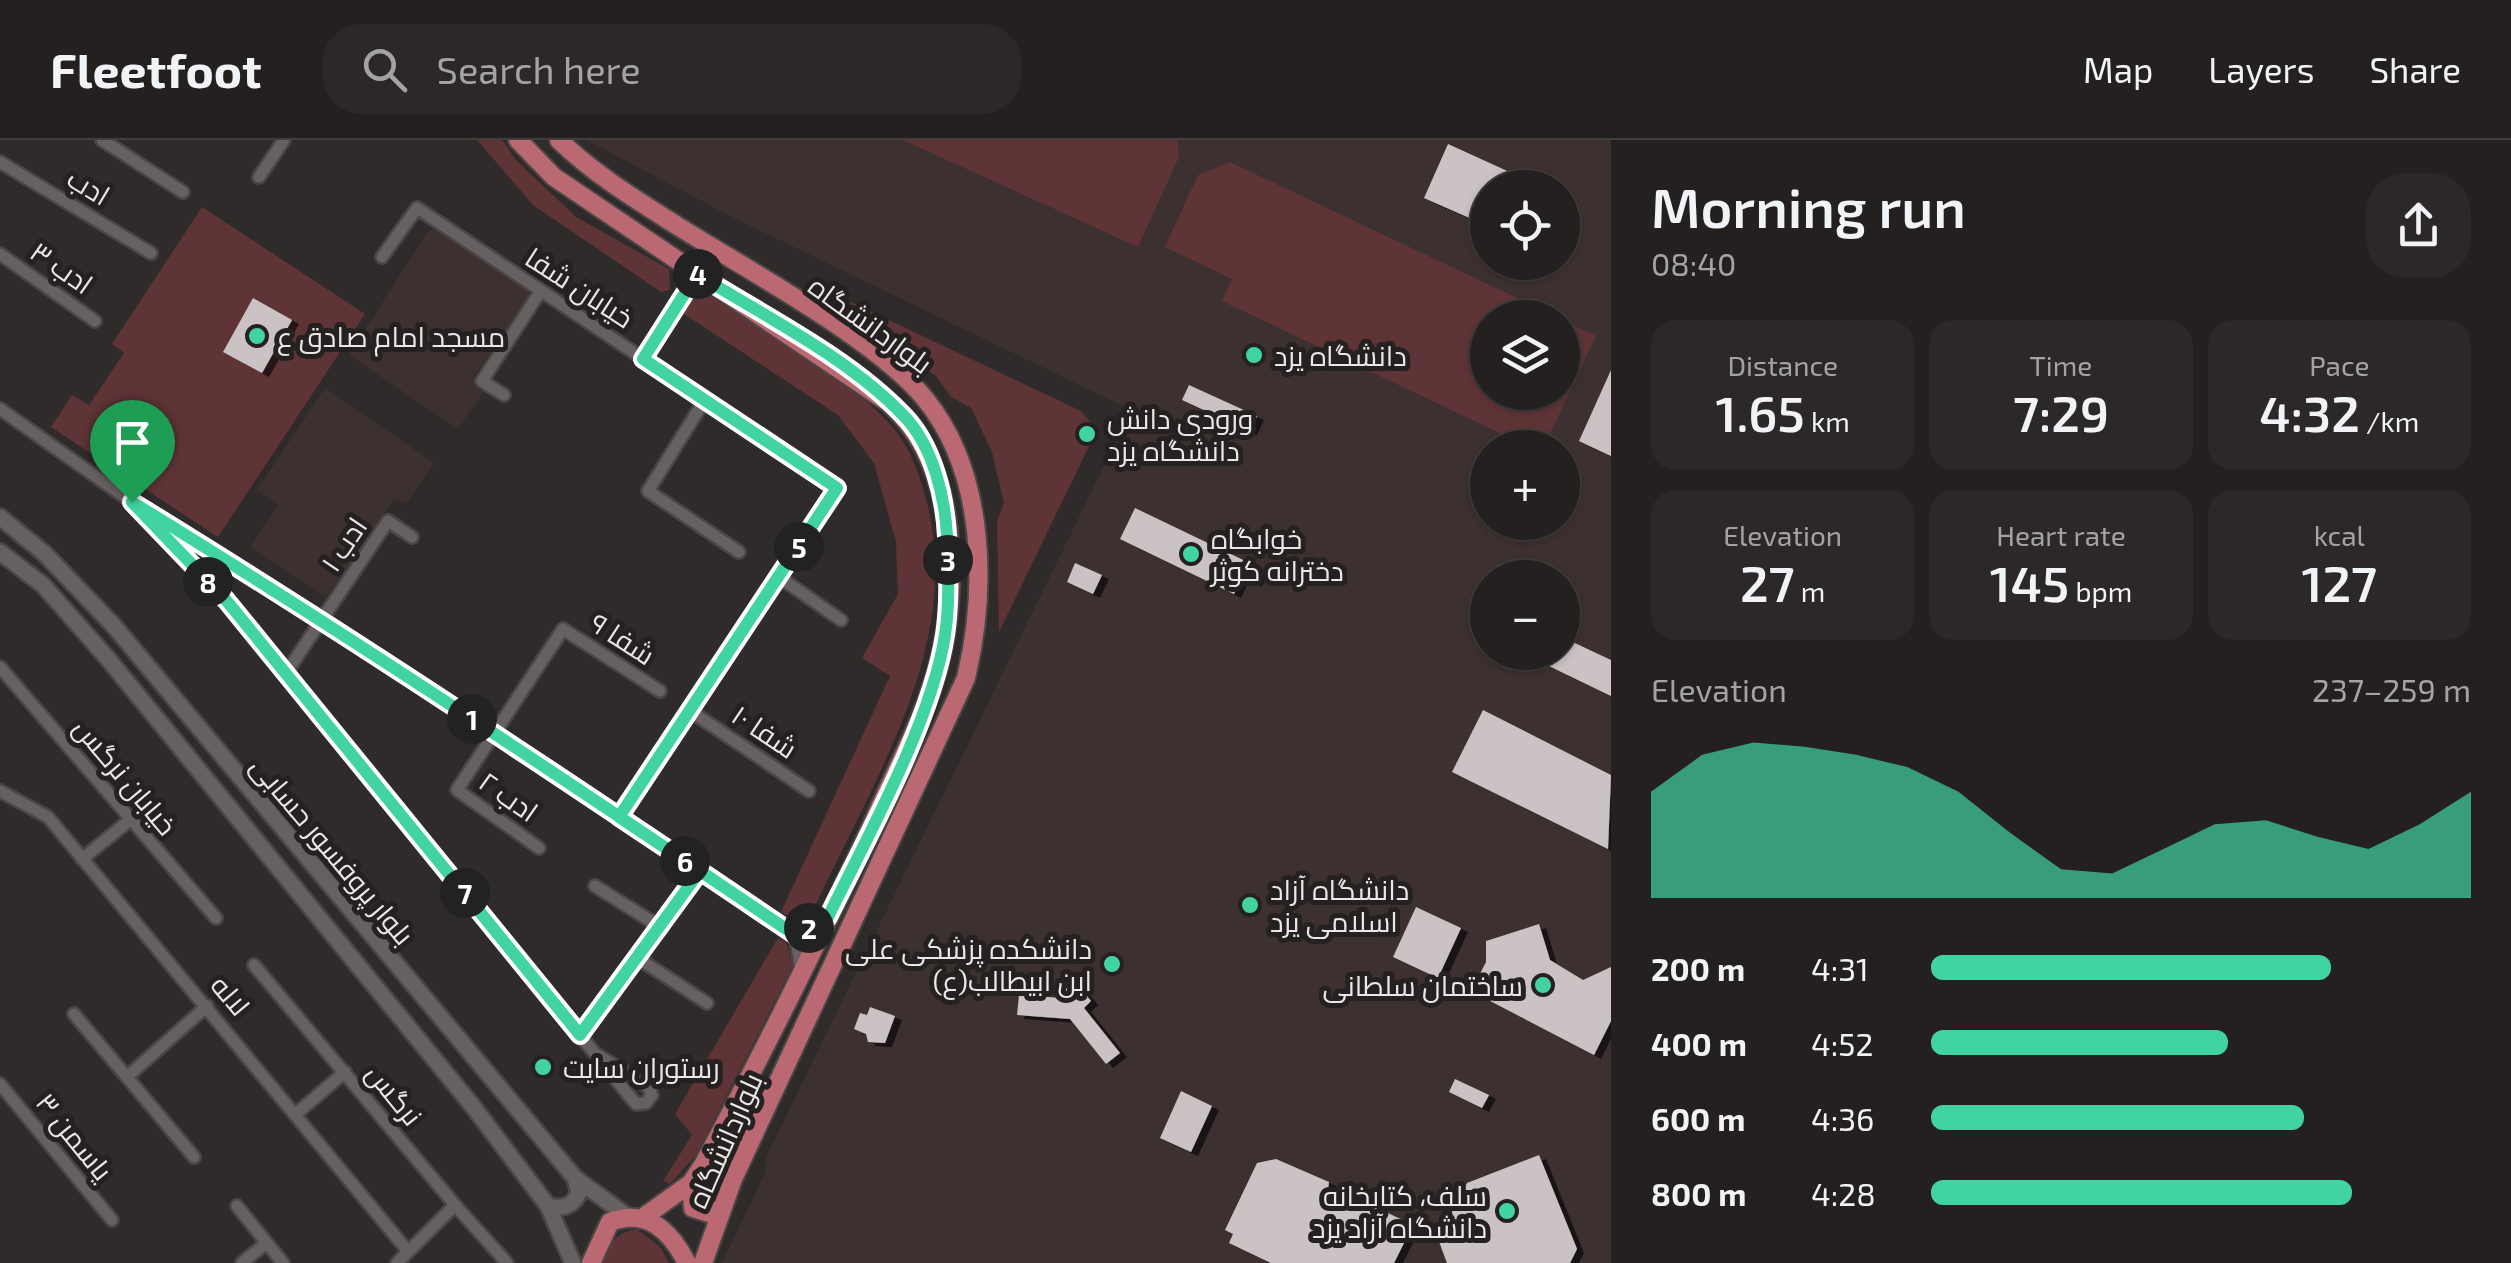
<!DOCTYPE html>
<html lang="en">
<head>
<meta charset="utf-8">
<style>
  :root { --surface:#242020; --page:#2c2829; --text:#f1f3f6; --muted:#a3a3a5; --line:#413e3e; --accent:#41d4a1 }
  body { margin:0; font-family:"Exo 2",Cairo,sans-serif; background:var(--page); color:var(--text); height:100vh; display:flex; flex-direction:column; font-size:38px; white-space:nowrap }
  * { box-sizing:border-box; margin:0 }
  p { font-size:32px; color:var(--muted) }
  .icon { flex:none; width:55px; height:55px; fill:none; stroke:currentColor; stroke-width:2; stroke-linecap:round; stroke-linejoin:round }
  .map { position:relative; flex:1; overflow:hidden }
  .side { display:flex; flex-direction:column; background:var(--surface); width:900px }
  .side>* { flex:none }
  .tools { position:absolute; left:1470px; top:30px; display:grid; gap:20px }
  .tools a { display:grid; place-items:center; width:110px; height:110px; border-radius:50%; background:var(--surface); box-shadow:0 2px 8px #0004,0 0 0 2px var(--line); font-size:50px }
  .pin { position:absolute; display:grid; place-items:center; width:85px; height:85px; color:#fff; margin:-102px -42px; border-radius:50% 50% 50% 0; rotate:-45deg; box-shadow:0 0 10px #0007 }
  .pin .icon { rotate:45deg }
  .km { position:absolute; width:50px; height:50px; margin:-25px; border-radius:50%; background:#222; color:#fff; font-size:28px; line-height:50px; text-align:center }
  .round { display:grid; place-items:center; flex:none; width:105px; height:105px; border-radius:40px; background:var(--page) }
  .head { display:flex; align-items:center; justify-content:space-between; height:170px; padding:0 40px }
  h1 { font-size:55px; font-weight:600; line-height:75px }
  .figures { display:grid; grid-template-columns:repeat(3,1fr); gap:15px; height:170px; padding:10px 40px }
  .figures div { display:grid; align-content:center; border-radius:25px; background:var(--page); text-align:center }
  .figures b { font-size:50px; font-weight:600 }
  .figures small { font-size:28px; font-weight:400 }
  .figures p { font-size:28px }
  .chart { height:280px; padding:20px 40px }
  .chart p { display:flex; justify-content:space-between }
  .chart svg { width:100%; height:180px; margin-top:10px; fill:var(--accent); opacity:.7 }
  ul { padding:0 40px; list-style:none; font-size:32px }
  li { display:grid; grid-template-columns:160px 120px 1fr; align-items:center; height:75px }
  li i { height:25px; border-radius:12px; background:var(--accent) }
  header { display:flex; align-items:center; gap:60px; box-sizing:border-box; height:140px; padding:0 50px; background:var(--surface); border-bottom:2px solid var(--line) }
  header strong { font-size:48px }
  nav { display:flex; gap:55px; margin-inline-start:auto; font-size:35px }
  .search { width:700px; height:90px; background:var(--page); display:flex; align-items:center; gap:25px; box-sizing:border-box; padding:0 35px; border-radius:40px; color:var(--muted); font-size:38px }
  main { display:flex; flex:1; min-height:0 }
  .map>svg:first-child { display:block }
  .built { fill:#3d3031; fill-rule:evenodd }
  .green { fill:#5f3437 }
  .building { fill:#cbc3c3; filter:url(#shadow) }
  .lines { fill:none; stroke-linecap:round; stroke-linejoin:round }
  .street-casing { stroke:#4a4646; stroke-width:16 }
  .secondary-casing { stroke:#4a4646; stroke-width:20 }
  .primary-casing { stroke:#4a4646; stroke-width:22 }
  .street { stroke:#676060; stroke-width:11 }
  .secondary { stroke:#676060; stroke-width:15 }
  .primary { stroke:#ba6871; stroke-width:18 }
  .route-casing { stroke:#fff; stroke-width:20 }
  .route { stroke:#41d4a1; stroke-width:12 }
  .poi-dot { fill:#41d4a1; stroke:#262121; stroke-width:4 }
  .labels { text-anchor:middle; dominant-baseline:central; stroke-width:10; stroke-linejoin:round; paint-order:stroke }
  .street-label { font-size:28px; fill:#eae7e7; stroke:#262121 }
  .poi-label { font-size:28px; fill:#eae7e7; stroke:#262121; text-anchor:start }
</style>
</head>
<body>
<header>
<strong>Fleetfoot</strong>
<div class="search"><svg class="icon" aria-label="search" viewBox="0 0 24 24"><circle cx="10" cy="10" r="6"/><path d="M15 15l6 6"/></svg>Search here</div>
<nav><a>Map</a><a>Layers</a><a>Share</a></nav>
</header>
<main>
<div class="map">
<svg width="1611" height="1123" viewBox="0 0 1611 1123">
  <defs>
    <filter id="shadow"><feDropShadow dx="7" dy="4" stdDeviation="0" flood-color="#0009"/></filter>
  </defs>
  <rect width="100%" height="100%" fill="#302b2b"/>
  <!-- built -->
  <path class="built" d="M587,0h1024v1123h-889l44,-92v-14l365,-746 104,49 -505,-244zM1488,48h74v74h-74zM1488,178h74v74h-74zM1488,308h74v74h-74zM1488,438h74v74h-74z
    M436,89l90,57 4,10 -57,81 13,11 -28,41 -109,-74 79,-124z
    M325,248l109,75 -28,41 -12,-6 -68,99 -76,-50 28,-42 -21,-15z"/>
  <!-- green -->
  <path class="green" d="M477,0h25l14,20 60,57 93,52 1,21 -9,2 -128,-87z
    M903,0h274l2,17 -41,90z
    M1230,22l327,155 -69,1v74h74l1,-72 33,16 -52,111h-15l-307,-146 10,-22 -67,-32 33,-72z
    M202,67l163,107 -147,223 -167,-110 21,-32 17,10 35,-52 -12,-9z
    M705,151c56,39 148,88 190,139 15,18 25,46 31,69 38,142 -50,276 -108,401l-18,23 -19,-11 109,-236 -28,-18 36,-64 -2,-52 -22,-79 -36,-48 -160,-105z
    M851,162l230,109 11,13 1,14 -94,194 -2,-111 7,-18 -12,-51 -21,-44 -20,-11 -15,-21 -90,-67z
    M778,798l8,4 7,24 -97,189 -26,29 -7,-3 29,-46 -17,-21z
    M637,1089l24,19 8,15h-66c6,-20 12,-30 34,-34z"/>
  <!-- building -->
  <path class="building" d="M1448,4l79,36 -4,8h-35v38l-64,-28z
    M253,158l39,22 -30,53 -39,-21z
    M1611,230v86l-32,-15z
    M1189,245l68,31 -7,15 -68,-31z
    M1135,368l127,61 -7,14 -13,-6 -8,17 -114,-55z
    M1075,423l27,12 -9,19 -26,-12z
    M1562,497l49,23v36l-91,-44h42z
    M1483,570l128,65 -3,74 -156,-77z
    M1416,767l45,21 -23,50 -45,-21z
    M1539,784l11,36 33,20 28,-13v54l-17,34 -123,-64 15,-29v-21z
    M1063,848l19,2 9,11 -7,7 36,45 -14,11 -36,-45 -53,-4 2,-20 43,3z
    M870,867l25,9 -10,27 -17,-1 -2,-8 -12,-5 6,-16 7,2z
    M1455,939l34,16 -7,13 -33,-16z
    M1181,951l31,15 -21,46 -31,-14z
    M1539,1015l38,94 -7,14h-123l-9,-24 29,-56z
    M1276,1019l53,23 -1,8 30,19 9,-6 46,22 -19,38h-123l-42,-20 4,-9 -8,-4 32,-67z"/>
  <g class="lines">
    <!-- street casing -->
    <g class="street-casing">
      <path id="street" d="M102,0l81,52
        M0,22l151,91
        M259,37l25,-37
        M0,114l95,67
        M382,117l35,-49 420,280 -218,329
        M643,219l54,-85
        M504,255l-22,-14 58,-89
        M704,261l-56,90 91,61
        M0,269l132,93 191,117 472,316
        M145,376l81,84 410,504 10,-1 6,-8 -4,-8 -52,-33
        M779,437l62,43
        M0,527l216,251
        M286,533l102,-152 24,16
        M692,572l117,79
        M0,651l48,26 359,433
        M539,708l-82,-58 106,-161 97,62
        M82,719l48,-39
        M595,746l67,42
        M795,795l6,34
        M795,795l33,-18
        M639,819l68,44
        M254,825l201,240 -58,58
        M74,874l120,143
        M580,895l121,-164
        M128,936l79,-70
        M0,944l112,136
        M297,973l48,-41
        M455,1065l52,58
        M237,1066l46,57
        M242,1123l24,-20"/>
    </g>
    <!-- secondary casing -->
    <g class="secondary-casing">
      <path id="secondary" d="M0,377l44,36 70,73 461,552 52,38
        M0,412l43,33 66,75 366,449 73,97 25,57
        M548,1066c14,3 24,1 31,-13l-4,-15"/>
    </g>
    <!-- primary casing -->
    <g class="primary-casing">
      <path id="primary" d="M518,0l36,37 335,226c62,55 69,155 56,233 -10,60 -40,115 -64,169 -55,123 -115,242 -178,360l-12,18 -46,33
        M559,0c35,34 76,59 117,85 68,43 202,115 250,175 60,75 61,190 40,278l-233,501 -30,84
        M691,1043l2,25 19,6 11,-7
        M591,1123l19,-41c37,-14 60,8 77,41"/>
    </g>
    <!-- street -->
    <use href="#street" class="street"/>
    <!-- secondary -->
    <use href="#secondary" class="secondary"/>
    <!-- primary -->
    <use href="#primary" class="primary"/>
  </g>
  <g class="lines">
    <!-- route casing -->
    <g class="route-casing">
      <path id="route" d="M132,362c225,138 444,285 663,433l33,-18c39,-79 104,-197 117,-282 5,-33 3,-65 2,-99 -2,-39 -14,-90 -43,-120 -56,-59 -139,-99 -207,-142l-54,85 194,129 -218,329 81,54 -120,164 -354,-435 -94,-98"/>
    </g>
    <!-- route -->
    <use href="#route" class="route"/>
  </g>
  <!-- markers -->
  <g class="poi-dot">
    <circle cx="257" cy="196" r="10"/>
    <circle cx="1254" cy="215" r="10"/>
    <circle cx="1087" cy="294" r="10"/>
    <circle cx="1191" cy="414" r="10"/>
    <circle cx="1250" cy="765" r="10"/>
    <circle cx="1112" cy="824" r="10"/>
    <circle cx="1543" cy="845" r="10"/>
    <circle cx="543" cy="927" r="10"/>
    <circle cx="1507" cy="1071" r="10"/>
  </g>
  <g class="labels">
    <!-- street labels -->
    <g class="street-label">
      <text transform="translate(89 46) rotate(31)">ادب</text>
      <text transform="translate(62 127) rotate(35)">ادب ۳</text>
      <text transform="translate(580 147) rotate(33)">خیابان شفا</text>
      <text transform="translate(871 184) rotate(36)">بلواردانشگاه</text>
      <text transform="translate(343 404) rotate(-56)">ادب ۱</text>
      <text transform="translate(623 498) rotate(33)">شفا ۹</text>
      <text transform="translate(765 591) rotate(34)">شفا ۱۰</text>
      <text transform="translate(126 636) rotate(50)">خیابان نرگس</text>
      <text transform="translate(509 656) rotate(35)">ادب ۲</text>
      <text transform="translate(333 710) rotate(50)">بلوار پروفسور حسابی</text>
      <text transform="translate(231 855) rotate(50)">لاله</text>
      <text transform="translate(395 954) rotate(51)">نرگس</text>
      <text transform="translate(75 996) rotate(51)">یاسمن ۳</text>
      <text transform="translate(724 1000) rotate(-66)">بلواردانشگاه</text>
    </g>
    <!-- poi labels -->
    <g class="poi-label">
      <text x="277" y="196">مسجد امام صادق ع</text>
      <text x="1274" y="215">دانشگاه یزد</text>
      <text x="1107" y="278">ورودی دانش<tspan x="1107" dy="32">دانشگاه یزد</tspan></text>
      <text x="1211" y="398">خوابگاه<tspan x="1211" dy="32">دخترانه کوثر</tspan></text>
      <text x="1270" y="749">دانشگاه آزاد<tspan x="1270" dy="32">اسلامی یزد</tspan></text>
      <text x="1092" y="808" text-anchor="end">دانشکده پزشکی علی<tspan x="1092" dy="32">ابن ابیطالب(ع)</tspan></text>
      <text x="1523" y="845" text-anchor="end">ساختمان سلطانی</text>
      <text x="563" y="927">رستوران سایت</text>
      <text x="1487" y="1055" text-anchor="end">سلف، کتابخانه<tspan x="1487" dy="32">دانشگاه آزاد یزد</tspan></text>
    </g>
  </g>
</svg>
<div class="tools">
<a><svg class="icon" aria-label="locate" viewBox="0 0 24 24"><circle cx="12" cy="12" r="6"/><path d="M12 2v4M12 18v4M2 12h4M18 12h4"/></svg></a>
<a><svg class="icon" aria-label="layers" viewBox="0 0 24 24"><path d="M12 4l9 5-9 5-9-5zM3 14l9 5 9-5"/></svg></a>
<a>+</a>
<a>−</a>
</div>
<div class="pin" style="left:132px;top:362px;background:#1e9e55"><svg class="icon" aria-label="arrive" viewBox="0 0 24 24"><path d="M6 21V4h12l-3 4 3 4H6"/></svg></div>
<b class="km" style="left:472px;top:579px">1</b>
<b class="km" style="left:809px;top:788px">2</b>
<b class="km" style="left:948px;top:420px">3</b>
<b class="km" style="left:698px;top:134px">4</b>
<b class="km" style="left:799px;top:407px">5</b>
<b class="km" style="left:685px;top:721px">6</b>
<b class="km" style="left:465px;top:753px">7</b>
<b class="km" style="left:208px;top:442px">8</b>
</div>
<section class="side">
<div class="head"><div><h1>Morning run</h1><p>08:40</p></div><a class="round"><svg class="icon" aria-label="share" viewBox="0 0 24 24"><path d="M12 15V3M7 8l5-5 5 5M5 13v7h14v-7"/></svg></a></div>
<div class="figures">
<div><p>Distance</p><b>1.65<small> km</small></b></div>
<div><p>Time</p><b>7:29</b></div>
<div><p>Pace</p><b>4:32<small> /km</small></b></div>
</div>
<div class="figures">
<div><p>Elevation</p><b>27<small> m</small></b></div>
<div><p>Heart rate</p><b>145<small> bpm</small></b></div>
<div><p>kcal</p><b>127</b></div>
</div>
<div class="chart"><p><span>Elevation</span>237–259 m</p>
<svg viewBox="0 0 160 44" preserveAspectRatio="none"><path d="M0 44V18L10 9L20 6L30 7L40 9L50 12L60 18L70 28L80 37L90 38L100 32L110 26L120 25L130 29L140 32L150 26L160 18V44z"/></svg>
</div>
<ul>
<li><b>200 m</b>4:31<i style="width:74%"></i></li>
<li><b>400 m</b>4:52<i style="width:55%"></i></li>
<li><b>600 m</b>4:36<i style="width:69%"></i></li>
<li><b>800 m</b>4:28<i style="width:78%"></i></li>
</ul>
</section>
</main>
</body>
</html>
